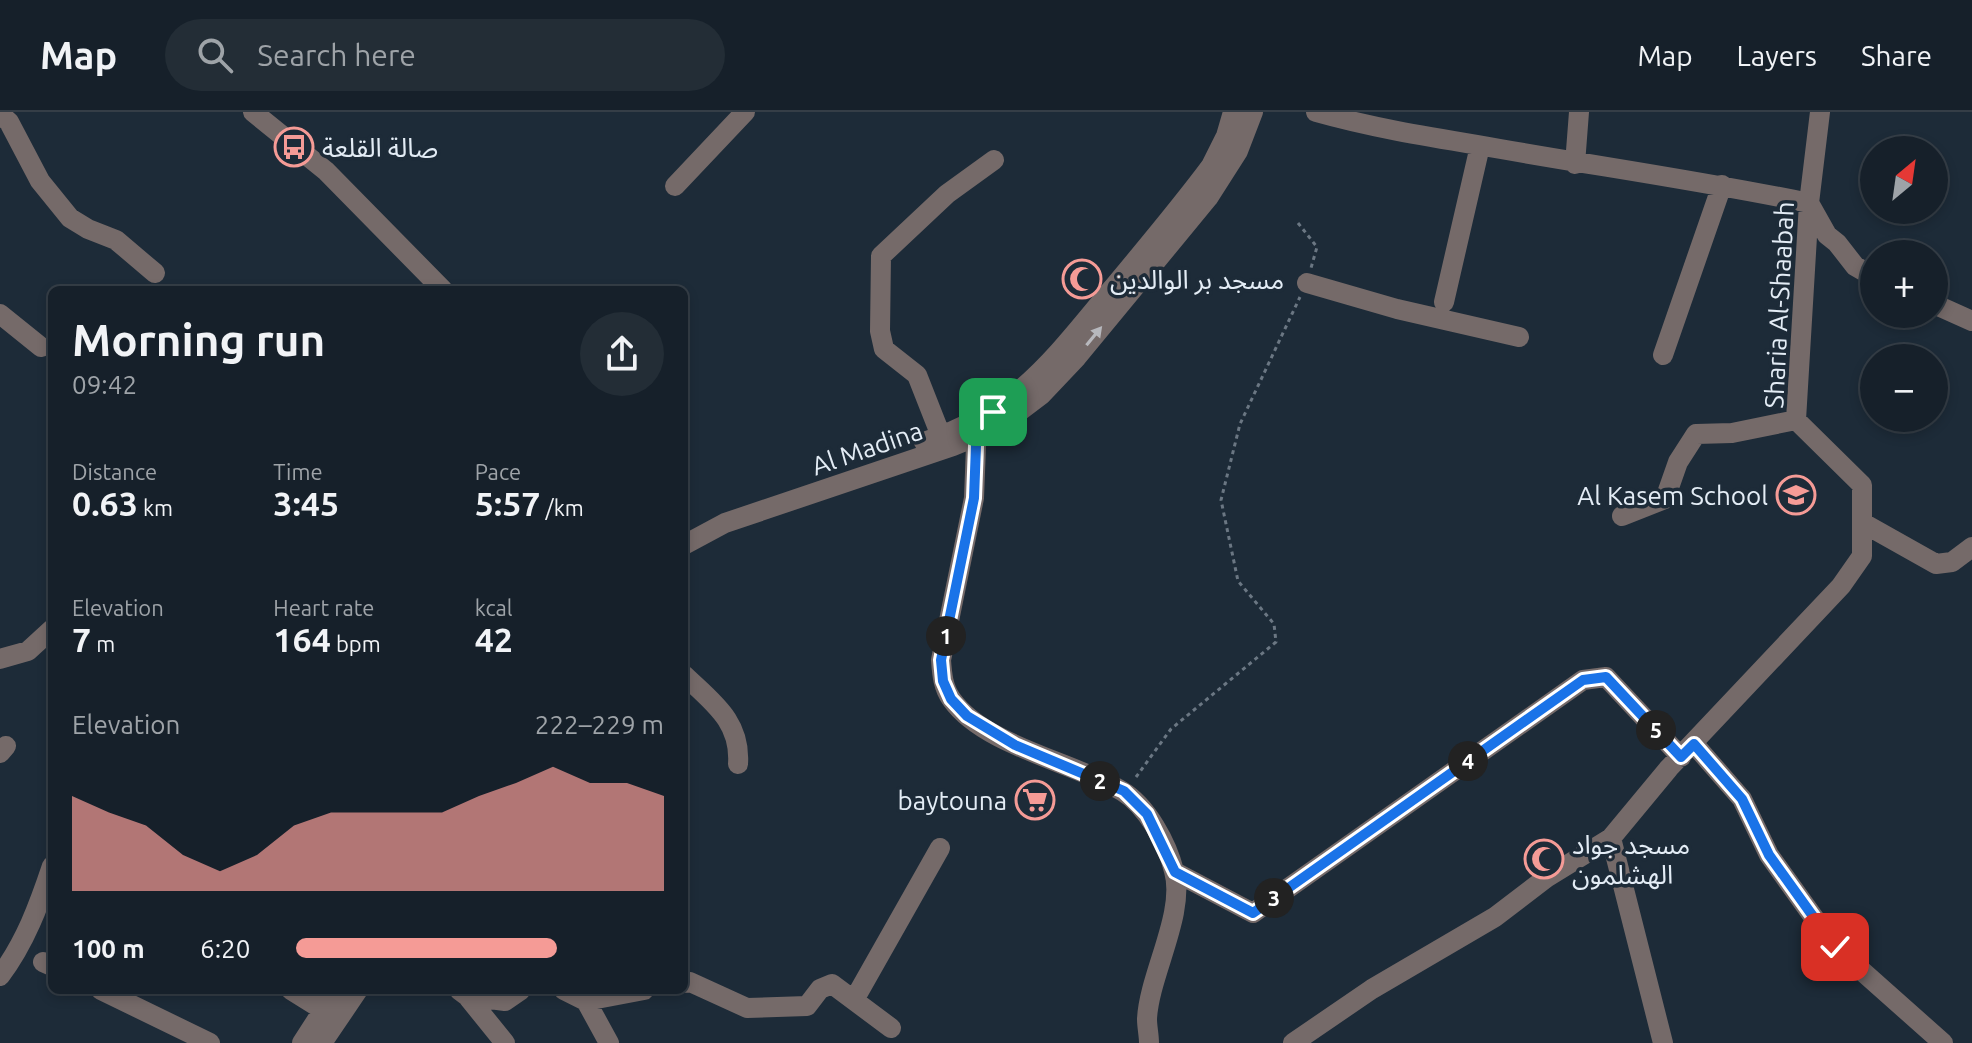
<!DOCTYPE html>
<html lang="en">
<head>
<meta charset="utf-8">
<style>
  :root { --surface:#16202a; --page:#232d36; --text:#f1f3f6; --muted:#9ea3a8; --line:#353e47; --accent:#f59b96 }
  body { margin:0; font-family:Ubuntu,"Noto Sans Arabic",sans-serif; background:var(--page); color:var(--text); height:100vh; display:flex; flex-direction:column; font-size:30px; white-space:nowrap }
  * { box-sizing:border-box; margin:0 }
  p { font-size:26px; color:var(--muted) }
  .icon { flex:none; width:44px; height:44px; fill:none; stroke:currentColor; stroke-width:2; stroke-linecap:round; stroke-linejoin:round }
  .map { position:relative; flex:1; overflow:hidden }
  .sheet { position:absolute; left:48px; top:174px; width:640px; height:708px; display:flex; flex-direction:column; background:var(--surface); border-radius:12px; box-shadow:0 4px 12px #0003,0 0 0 2px var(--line) }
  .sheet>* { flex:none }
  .needle { width:52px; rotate:29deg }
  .controls { position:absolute; left:1860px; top:24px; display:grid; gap:16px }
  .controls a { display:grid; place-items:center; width:88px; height:88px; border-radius:50%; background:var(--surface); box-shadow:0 4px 12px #0003,0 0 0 2px var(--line); font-size:40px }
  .pin { position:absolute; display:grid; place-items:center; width:68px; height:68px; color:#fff; margin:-34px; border-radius:16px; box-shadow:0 4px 12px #0006 }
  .km { position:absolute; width:40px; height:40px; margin:-20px; border-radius:50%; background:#222; color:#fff; font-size:22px; line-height:40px; text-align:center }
  .round { display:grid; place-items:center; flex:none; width:84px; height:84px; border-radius:42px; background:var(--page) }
  .headline { display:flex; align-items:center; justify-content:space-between; height:136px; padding:0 24px }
  h1 { font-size:44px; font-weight:600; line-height:60px }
  .figures { display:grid; grid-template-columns:repeat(3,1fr); gap:12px; height:136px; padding:8px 24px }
  .figures div { display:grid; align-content:center }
  .figures b { font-size:34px; font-weight:600 }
  .figures small { font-size:22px; font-weight:400 }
  .figures p { font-size:22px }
  .chart { height:224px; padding:16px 24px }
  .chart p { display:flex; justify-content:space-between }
  .chart svg { width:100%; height:144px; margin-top:8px; fill:var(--accent); opacity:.7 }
  ul { padding:0 24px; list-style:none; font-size:26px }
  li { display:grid; grid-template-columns:128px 96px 1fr; align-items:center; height:60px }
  li i { height:20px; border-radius:10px; background:var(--accent) }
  header { display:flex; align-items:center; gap:48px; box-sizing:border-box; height:112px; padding:0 40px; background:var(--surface); border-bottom:2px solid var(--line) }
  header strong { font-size:38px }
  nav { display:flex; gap:44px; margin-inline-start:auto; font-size:28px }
  .search { width:560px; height:72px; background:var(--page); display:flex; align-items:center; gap:20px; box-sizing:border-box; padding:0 28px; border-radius:44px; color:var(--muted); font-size:30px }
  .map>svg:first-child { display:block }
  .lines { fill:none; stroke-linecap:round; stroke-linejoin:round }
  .path { stroke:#6b7783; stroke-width:3; stroke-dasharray:4 4; stroke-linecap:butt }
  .minor { stroke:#756a69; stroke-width:20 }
  .oneway { fill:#b7b8bd }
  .route-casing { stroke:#fff; stroke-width:16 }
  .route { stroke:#1a73e8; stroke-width:10 }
  .labels { text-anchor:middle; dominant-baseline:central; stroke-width:7; stroke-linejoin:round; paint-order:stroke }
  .poi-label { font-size:26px; fill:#e3ecf5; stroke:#1d2b38; text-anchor:start }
  .street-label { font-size:26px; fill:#e3ecf5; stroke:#1d2b38 }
</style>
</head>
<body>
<header>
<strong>Map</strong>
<div class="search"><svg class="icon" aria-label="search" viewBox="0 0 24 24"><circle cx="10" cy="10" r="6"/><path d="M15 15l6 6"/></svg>Search here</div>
<nav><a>Map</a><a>Layers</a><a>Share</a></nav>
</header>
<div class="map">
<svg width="1972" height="931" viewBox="0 0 1972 931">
  <rect width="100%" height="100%" fill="#1d2b38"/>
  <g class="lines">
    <!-- path -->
    <path class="path" d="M1298,111l19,24 -6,21
      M1136,665l35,-48 105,-87 -2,-18 -36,-43 -17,-81 19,-76 60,-127"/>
    <!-- minor -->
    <path class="minor" d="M253,0l73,59 117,119
      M1316,0c53,15 107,24 162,33 110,20 221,35 331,58l18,32 10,8 18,23 19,11
      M0,2l9,8 31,59 30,37 18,11 28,11 39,33
      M1575,52l4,-52
      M675,74l70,-74
      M1307,171l90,26 122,28
      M1444,190l36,-156
      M1934,192l38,17
      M0,202l41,33
      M1663,243l59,-170
      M977,308l-3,78 -33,162c1,14 2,28 11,40 33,46 122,62 170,91 25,15 45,52 52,80 12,42 -25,104 -27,148 0,8 2,16 2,24
      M941,324l-24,-61 -33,-26 -4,-18 1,-75 66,-62 47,-34
      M924,330c94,-32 126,-79 187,-152 34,-41 68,-81 100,-124l15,-30 7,-24
      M1622,404l43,-17 13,-37 18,-28 36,-1 64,-13
      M1863,411l73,41 16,-2 20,-15
      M684,433l41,-22 228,-77 46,-19 42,-32 36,-38 131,-159 30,-47 15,-39
      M0,547l28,-8 24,-22
      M684,563c28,27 57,46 54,89
      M1694,632l48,55 27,56 66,92 108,96
      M0,641l6,-7
      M1611,726l52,205
      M1175,760l78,41 330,-233 23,-3 75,80
      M43,850l9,4
      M0,864c25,-33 39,-71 52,-110
      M684,871l6,-1 57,26 60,-2 13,-17 12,-5 59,44
      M101,878l109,53
      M291,878l40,25
      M459,878l8,6 38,5 16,-11
      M564,878l22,11 58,-11
      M467,884l38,47
      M854,888l86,-152
      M586,889l23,42
      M302,931l34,-53
      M322,931l36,-53
      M1293,931l79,-54 123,-72 51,-39 65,-40 58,-70 172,-182 21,-30v-71l-66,-65 13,-217 11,-91"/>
  </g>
  <!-- one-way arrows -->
  <defs><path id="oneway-solid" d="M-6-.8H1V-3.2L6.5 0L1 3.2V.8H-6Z" transform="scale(2)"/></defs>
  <use class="oneway" href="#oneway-solid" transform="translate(1094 224) rotate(-51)"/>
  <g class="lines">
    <!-- route casing -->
    <g class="route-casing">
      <path id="route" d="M993,300l-16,8 -3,78 -33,162 2,21 8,18 16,17 48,29 109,46 23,23 28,58 78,41 330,-233 23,-3 75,80 13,-13 48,55 27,56 66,92"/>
    </g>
    <!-- route -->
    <use href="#route" class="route"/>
  </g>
  <!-- icons -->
  <defs>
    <g id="bus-ring" transform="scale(2)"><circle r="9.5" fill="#1d2b38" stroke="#f59b96" stroke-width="1.5"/><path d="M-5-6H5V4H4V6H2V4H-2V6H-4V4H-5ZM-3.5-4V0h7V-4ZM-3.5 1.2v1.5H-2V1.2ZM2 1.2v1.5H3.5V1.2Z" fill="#f59b96"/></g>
    <g id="mosque-ring" transform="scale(2)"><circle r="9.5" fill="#1d2b38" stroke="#f59b96" stroke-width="1.5"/><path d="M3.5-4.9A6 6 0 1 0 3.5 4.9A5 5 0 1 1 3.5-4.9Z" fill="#f59b96"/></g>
    <g id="school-ring" transform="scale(2)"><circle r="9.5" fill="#1d2b38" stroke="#f59b96" stroke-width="1.5"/><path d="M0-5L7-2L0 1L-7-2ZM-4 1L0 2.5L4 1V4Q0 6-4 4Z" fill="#f59b96"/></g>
    <g id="supermarket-ring" transform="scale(2)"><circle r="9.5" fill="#1d2b38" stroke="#f59b96" stroke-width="1.5"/><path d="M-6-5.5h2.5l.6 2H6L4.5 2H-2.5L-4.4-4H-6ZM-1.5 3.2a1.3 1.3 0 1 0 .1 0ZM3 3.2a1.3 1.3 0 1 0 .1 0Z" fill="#f59b96"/></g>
  </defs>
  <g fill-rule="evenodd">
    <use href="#bus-ring" x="294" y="35"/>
    <use href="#mosque-ring" x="1082" y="167"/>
    <use href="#school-ring" x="1796" y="383"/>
    <use href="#supermarket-ring" x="1035" y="688"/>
    <use href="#mosque-ring" x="1544" y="747"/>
  </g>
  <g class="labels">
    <!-- poi labels -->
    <g class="poi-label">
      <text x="322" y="35">صالة القلعة</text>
      <text x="1110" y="167">مسجد بر الوالدين</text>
      <text x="1768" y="383" text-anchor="end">Al Kasem School</text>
      <text x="1007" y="688" text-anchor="end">baytouna</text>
      <text x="1572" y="732">مسجد جواد<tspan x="1572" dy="30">الهشلمون</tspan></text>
    </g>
    <!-- street labels -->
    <g class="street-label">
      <text transform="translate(1779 193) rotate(-87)">Sharia Al-Shaabah</text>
      <text transform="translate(867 336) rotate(-19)">Al Madina</text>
    </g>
  </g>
</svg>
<div class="controls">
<a><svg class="needle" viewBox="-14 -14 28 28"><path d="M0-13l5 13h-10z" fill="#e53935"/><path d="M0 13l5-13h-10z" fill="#9ea3a8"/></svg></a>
<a>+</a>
<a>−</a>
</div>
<div class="pin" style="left:993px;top:300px;background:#1e9e55"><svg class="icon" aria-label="arrive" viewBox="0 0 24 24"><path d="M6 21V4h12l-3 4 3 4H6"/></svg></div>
<div class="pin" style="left:1835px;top:835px;background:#d93025"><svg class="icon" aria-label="check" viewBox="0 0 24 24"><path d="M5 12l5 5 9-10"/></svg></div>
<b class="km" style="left:946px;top:524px">1</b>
<b class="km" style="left:1100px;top:669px">2</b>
<b class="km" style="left:1274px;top:786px">3</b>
<b class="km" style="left:1468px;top:649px">4</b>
<b class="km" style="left:1656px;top:618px">5</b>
<section class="sheet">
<div class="headline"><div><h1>Morning run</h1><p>09:42</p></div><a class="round"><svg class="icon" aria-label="share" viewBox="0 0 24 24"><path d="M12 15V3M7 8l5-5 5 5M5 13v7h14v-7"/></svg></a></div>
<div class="figures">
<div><p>Distance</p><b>0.63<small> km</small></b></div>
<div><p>Time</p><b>3:45</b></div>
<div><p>Pace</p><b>5:57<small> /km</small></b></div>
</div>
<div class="figures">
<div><p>Elevation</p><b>7<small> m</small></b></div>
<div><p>Heart rate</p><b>164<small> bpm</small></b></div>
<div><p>kcal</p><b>42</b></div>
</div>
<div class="chart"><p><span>Elevation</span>222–229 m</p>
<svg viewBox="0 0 160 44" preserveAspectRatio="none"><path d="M0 44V15L10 20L20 24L30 33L40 38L50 33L60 24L70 20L80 20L90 20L100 20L110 15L120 11L130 6L140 11L150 11L160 15V44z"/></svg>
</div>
<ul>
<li><b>100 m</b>6:20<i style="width:71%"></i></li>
</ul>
</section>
</div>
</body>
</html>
